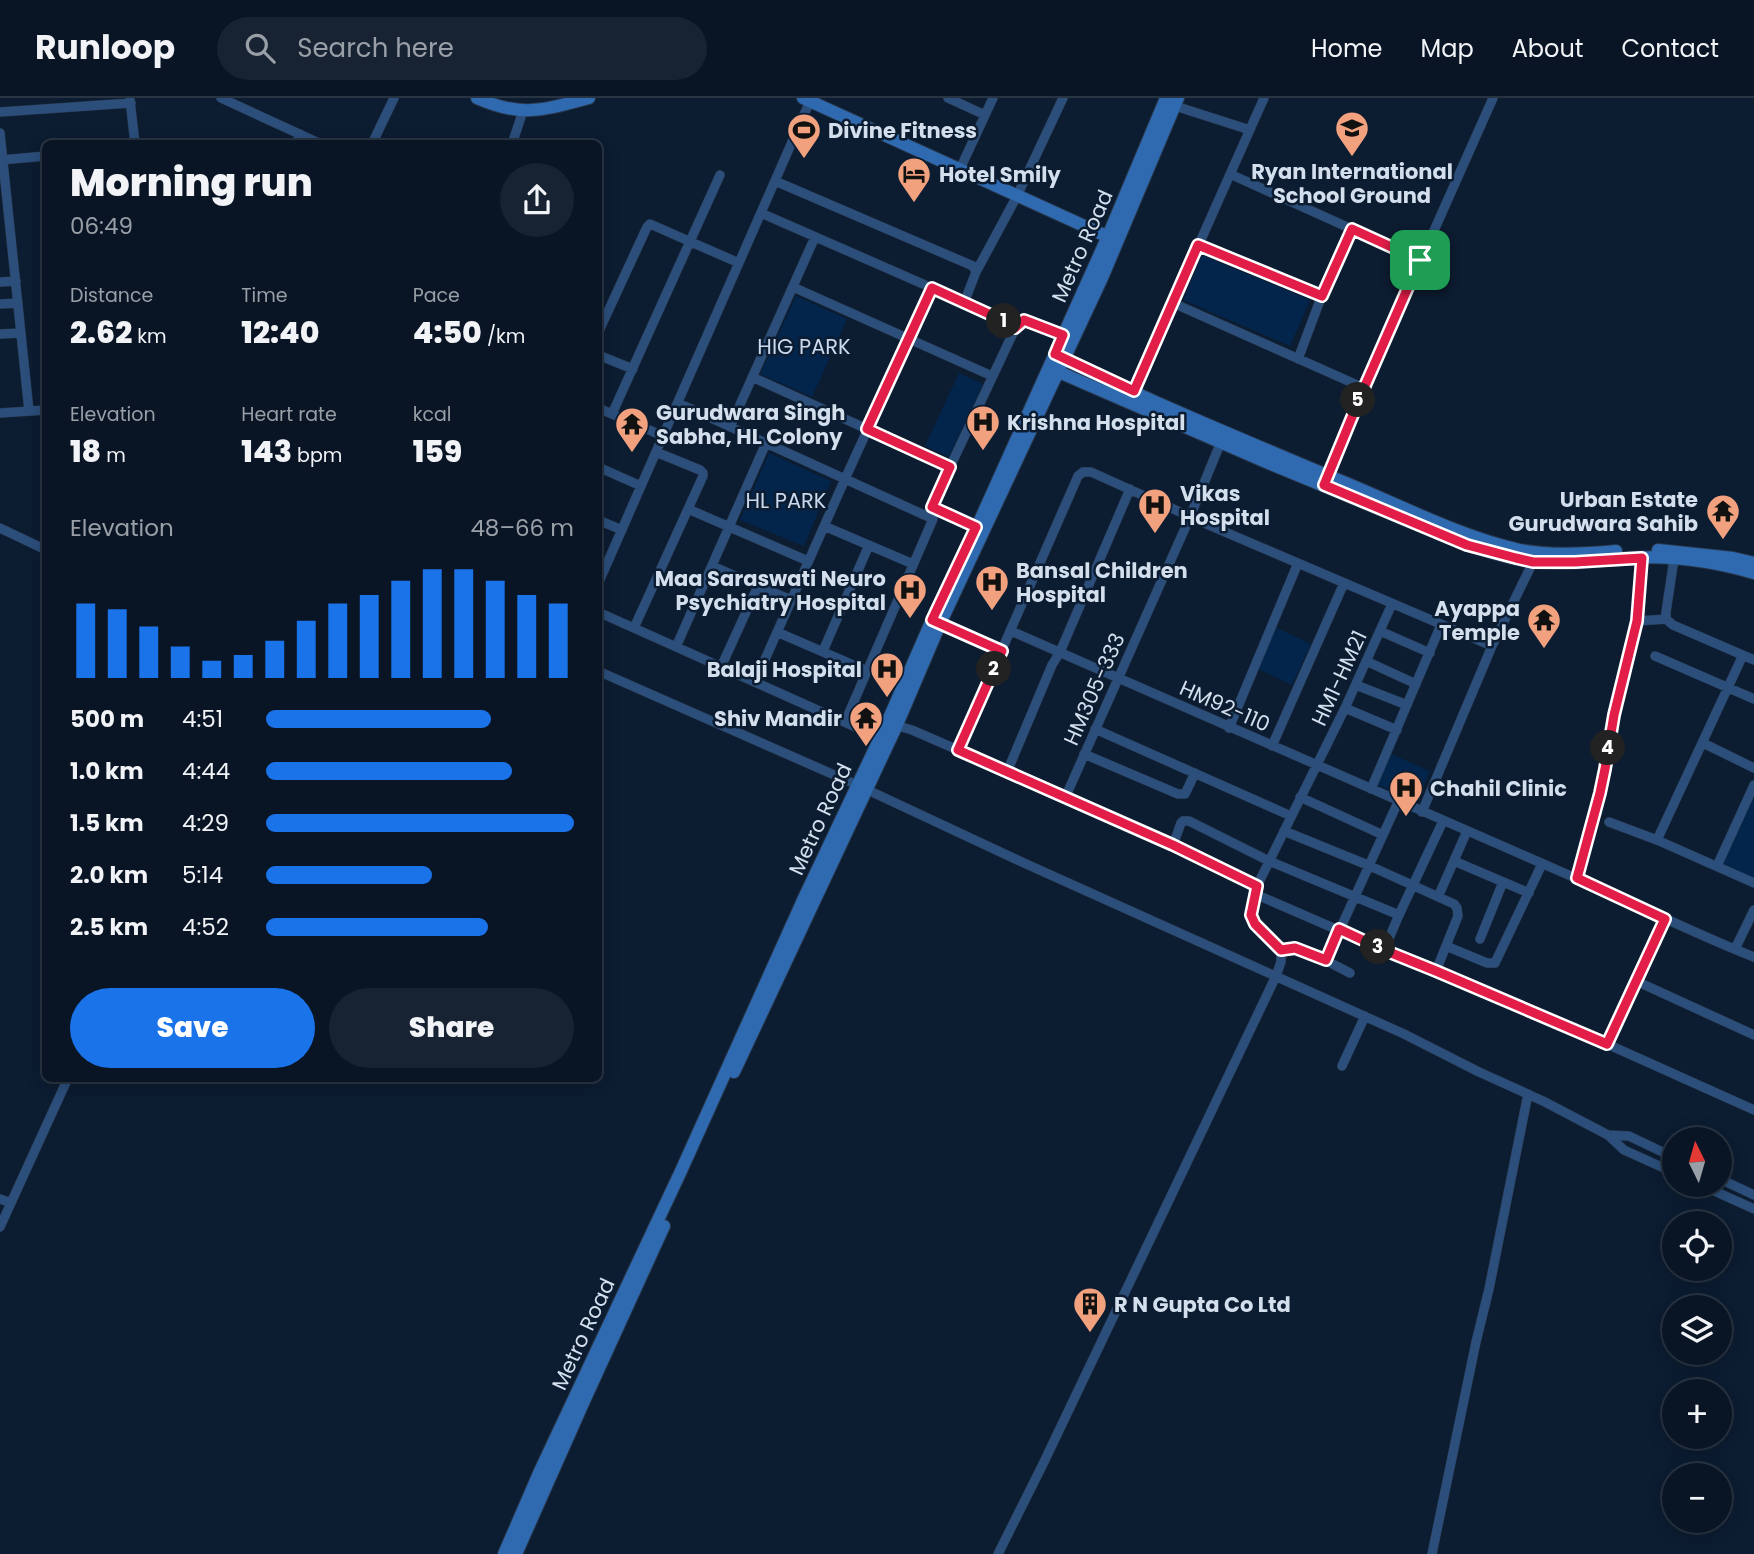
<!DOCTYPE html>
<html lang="en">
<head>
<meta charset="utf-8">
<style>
  :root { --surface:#091525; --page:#172232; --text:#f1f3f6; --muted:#999fa7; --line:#293442; --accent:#1a73e8 }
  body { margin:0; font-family:Poppins,sans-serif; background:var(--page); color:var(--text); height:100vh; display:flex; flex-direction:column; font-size:26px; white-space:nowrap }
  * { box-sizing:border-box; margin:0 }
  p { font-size:23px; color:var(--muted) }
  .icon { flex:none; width:38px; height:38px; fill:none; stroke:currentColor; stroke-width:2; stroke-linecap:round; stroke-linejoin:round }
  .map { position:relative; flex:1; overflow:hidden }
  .panel { position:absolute; left:42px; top:42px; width:560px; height:942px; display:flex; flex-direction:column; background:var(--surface); border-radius:10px; box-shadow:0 4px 18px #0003,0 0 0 2px var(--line) }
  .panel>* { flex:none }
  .needle { width:46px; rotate:355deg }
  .controls { position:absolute; left:1662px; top:1029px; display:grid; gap:14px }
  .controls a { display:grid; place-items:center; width:70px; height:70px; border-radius:50%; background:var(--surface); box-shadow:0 4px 18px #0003,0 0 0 2px var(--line); font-size:35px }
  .pin { position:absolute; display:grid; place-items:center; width:60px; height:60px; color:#fff; margin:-30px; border-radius:14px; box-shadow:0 4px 10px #0006 }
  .km { position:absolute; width:35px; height:35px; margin:-18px; border-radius:50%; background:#222; color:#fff; font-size:19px; line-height:35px; text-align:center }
  .round { display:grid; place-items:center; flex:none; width:74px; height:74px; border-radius:37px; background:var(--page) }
  .headline { display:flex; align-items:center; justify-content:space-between; height:119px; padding:0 28px }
  h1 { font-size:38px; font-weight:800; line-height:52px }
  .figures { display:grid; grid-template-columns:repeat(3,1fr); gap:10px; height:119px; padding:7px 28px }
  .figures div { display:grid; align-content:center }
  .figures b { font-size:30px; font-weight:800 }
  .figures small { font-size:19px; font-weight:400 }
  .figures p { font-size:19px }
  .chart { height:196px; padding:14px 28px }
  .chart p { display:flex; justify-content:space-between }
  .chart svg { width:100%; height:126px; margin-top:7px; stroke:var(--accent); stroke-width:6 }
  .cta { display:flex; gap:14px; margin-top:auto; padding:14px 28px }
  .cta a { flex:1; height:80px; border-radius:42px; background:var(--accent); color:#fff; font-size:28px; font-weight:800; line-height:80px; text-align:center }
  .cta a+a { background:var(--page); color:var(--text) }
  ul { padding:0 28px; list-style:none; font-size:23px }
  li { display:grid; grid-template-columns:112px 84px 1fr; align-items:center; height:52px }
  li i { height:18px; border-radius:9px; background:var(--accent) }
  header { display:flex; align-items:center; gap:42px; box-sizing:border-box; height:98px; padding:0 35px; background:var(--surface); border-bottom:2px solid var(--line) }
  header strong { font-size:33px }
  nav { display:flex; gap:38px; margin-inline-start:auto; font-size:24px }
  .search { width:490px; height:63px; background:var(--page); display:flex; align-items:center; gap:18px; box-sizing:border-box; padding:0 24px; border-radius:38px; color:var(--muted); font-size:26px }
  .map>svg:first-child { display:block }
  .green { fill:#04254b }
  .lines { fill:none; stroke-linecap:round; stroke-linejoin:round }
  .street-casing { stroke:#28374b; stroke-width:10 }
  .secondary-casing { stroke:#28374b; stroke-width:14 }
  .street { stroke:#2b4e7b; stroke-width:9 }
  .secondary { stroke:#2f6ab1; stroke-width:12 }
  .route-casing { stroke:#fff; stroke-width:14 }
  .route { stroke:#e11d48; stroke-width:9 }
  .labels { text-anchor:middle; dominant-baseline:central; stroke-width:5; stroke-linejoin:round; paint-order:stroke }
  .poi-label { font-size:21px; font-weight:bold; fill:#d4dfed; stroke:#0c1c31; text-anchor:start }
  .street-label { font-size:21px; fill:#d4dfed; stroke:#0c1c31 }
  .park-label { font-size:21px; fill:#cad9ed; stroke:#0c1c31 }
</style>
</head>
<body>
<header>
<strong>Runloop</strong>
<div class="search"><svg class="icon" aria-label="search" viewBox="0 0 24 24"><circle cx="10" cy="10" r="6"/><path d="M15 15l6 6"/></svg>Search here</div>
<nav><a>Home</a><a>Map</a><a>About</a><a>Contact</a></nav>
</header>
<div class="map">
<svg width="1754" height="1456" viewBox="0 0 1754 1456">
  <rect width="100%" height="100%" fill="#0c1c31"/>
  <!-- green -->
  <path class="green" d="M1202,157l108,45 -20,46 -107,-46z
    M796,198l51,23 -35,78 -52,-23z
    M959,275l24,11 -34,73 -24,-11z
    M769,355l62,28 -27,65 -64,-26z
    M1275,529l36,17 -19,41 -36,-17z
    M1386,654l44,19 -13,30 -44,-18z
    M1754,693v89l-34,-16z"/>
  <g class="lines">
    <!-- street casing -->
    <g class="street-casing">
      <path id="street" d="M221,0l100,46
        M948,0l37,17
        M130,2l5,44
        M1172,7l78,25
        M0,14l131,-9
        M0,35l29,278
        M296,46l4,-10
        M372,46l22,-46
        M512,46l11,-33
        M0,62l46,-4
        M960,71l33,-71
        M1230,76l190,86
        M775,83l198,85 3,6 -12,31
        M761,115l171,75 82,38v5l-87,185
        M1198,147l124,50
        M976,174l41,-76 46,-98
        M0,184l16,-1
        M793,189l199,89
        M1173,205l191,85
        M0,206l18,-1
        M1015,231l9,-9 39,16
        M598,235l49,-106 3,-3 89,39
        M0,236l21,-1
        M598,257l35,14
        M1298,261l24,-64 30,-66
        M752,279l199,90
        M1131,299l133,-299
        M678,305l255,116 -88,203
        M598,310l65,28
        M0,315l46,-3
        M612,316l108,-239
        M730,329l85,-190
        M598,369l43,19
        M1326,380l38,-90 129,-290
        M932,409l45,20
        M688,411l120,52
        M598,422l24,10
        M824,428l89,38
        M0,430l46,22
        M712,468l79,34
        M598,486l212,-483
        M598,514l282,126
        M1666,521v-7l8,-53
        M1638,523l3,-63
        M937,524l64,29
        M634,530l69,-152v-3l-3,-3 -44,-18
        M1011,533c189,84 379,166 569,249 58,25 115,54 174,77
        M1380,533l50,22
        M777,534l90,39
        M676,549l90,-204
        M823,553l46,-106
        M1655,558l99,43
        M1366,563l50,23
        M721,569l37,-81
        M598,573l259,114 167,78 380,171 75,38 64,29 65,34 16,15 51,23
        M755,584l90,-203 87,-191
        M1356,587l51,20
        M1345,610l52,22
        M891,626l21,6 46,20 215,95 84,41
        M1229,630l69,-165
        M1095,631l196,87
        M1703,645l51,25
        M1272,648l72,-163
        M958,652l120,-274 5,-4h8l120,54 281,120
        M1084,656l94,40h7l10,-21
        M1007,674l45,-107 8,-13 70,-163
        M1371,691l70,-164
        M1300,699l83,38
        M1065,700l125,-281 33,-80
        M1422,714l70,-166 41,-84
        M1609,724l48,18 97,43
        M1284,733l86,35 84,38 3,4 1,8 -22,55
        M1657,742l86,-185
        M1173,747l8,-22 2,-2h6l80,40 130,54
        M1454,763l75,32
        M1717,768l37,-81
        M1577,780l28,-109 9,-54 24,-94 28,-2 7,6 81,35
        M1255,796l129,56 52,21 171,73 147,66
        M1438,799l29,-66
        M1480,841l23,-57
        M1446,848l41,17h8l47,-99
        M1735,851l19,-39
        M1281,852c22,-4 49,13 69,23
        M1384,852l15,-35 44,-94
        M1326,862l72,-158
        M1636,883l118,54
        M1607,946l58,-125
        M1342,968l23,-50
        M1608,1037l21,1 46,22
        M1720,1081l34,16
        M1701,1087l53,24
        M0,1101l11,4
        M0,1129l68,-149
        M998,1456l45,-90 233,-488 5,-14v-12l-26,-26 -4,-9 6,-29 88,-178 47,-104
        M1432,1456l44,-212 13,-53 39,-195"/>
    </g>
    <!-- secondary casing -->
    <g class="secondary-casing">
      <path id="secondary" d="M477,0c45,20 66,12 112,0
        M803,0l312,142
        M1058,258c92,46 188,85 283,125 59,24 117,55 179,69 31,6 65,4 96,1
        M1052,271l214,93 201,83c22,6 45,15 68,17 30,3 61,-1 91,-4 42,-3 88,3 128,15
        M1658,452l75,8 21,5
        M734,974l162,-345 44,-103 162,-346 76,-180
        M504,1456l36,-83 141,-300 123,-273 83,-175 45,-103 45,-93 131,-291 58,-138
        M516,1456l68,-153 80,-175"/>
    </g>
    <!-- street -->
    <use href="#street" class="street"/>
    <!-- secondary -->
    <use href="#secondary" class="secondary"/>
  </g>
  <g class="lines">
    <!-- route casing -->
    <g class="route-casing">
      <path id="route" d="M1352,131l68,31 -56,128 -40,97 143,60 49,13 17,4h42l67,-4 -5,63 -23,94 -9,54 -5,24 -23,85 88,41 -58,125 -171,-73 -52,-21 -45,-21 -13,31 -31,-12 -14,2 -26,-26 -4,-9 6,-29 -84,-41 -215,-95 44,-99 -70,-31 44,-93 -44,-20 18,-40 -83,-38 65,-141 79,36 4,4 9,-8 39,15 -8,19 79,37 64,-146 124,51z"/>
    </g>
    <!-- route -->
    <use href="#route" class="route"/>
  </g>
  <!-- icons -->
  <defs>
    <g id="school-pin" transform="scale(1.75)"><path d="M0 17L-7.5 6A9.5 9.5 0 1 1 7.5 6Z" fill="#f1a17d" stroke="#0c1c31"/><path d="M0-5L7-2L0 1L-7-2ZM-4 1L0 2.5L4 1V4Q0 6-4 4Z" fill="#111"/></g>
    <g id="stadium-pin" transform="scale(1.75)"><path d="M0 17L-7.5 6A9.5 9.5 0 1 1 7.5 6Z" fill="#f1a17d" stroke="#0c1c31"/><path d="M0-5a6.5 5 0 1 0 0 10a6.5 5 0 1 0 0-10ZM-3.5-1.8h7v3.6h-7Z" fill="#111"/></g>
    <g id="hotel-pin" transform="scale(1.75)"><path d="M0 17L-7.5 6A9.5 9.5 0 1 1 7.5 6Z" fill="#f1a17d" stroke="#0c1c31"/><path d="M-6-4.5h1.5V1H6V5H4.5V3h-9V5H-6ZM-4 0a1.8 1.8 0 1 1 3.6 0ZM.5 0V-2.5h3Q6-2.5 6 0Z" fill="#111"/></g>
    <g id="hospital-pin" transform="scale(1.75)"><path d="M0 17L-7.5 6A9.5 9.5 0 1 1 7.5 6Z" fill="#f1a17d" stroke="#0c1c31"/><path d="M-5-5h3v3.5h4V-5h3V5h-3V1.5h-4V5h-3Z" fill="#111"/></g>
    <g id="temple-pin" transform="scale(1.75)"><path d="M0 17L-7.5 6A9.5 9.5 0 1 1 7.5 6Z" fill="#f1a17d" stroke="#0c1c31"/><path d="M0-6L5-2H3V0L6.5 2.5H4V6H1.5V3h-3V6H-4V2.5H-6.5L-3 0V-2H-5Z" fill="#111"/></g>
    <g id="building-pin" transform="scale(1.75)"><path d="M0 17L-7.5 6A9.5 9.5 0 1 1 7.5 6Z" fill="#f1a17d" stroke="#0c1c31"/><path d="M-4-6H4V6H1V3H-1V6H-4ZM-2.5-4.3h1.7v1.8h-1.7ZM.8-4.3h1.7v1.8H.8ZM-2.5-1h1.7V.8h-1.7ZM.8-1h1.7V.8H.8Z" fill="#111"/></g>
  </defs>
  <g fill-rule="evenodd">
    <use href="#school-pin" x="1352" y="30"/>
    <use href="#stadium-pin" x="804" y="32"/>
    <use href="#hotel-pin" x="914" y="76"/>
    <use href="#hospital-pin" x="983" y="324"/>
    <use href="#temple-pin" x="632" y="326"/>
    <use href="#hospital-pin" x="1155" y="407"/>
    <use href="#temple-pin" x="1723" y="413"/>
    <use href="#hospital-pin" x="992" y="484"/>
    <use href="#hospital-pin" x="910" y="492"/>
    <use href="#temple-pin" x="1544" y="522"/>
    <use href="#hospital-pin" x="887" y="571"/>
    <use href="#temple-pin" x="866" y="620"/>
    <use href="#hospital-pin" x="1406" y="690"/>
    <use href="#building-pin" x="1090" y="1206"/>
  </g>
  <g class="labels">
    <!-- poi labels -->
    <g class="poi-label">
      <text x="828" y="32">Divine Fitness</text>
      <text x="1352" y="73" text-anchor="middle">Ryan International<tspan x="1352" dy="24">School Ground</tspan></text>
      <text x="939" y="76">Hotel Smily</text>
      <text x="656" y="314">Gurudwara Singh<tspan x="656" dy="24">Sabha, HL Colony</tspan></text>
      <text x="1007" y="324">Krishna Hospital</text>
      <text x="1180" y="395">Vikas<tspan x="1180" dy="24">Hospital</tspan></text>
      <text x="1698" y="401" text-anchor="end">Urban Estate<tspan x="1698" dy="24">Gurudwara Sahib</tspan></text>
      <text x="1016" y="472">Bansal Children<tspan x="1016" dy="24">Hospital</tspan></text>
      <text x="886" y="480" text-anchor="end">Maa Saraswati Neuro<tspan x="886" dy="24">Psychiatry Hospital</tspan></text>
      <text x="1520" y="510" text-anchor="end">Ayappa<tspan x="1520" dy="24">Temple</tspan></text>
      <text x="862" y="571" text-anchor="end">Balaji Hospital</text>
      <text x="842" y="620" text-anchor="end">Shiv Mandir</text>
      <text x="1430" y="690">Chahil Clinic</text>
      <text x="1114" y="1206">R N Gupta Co Ltd</text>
    </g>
    <!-- street labels -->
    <g class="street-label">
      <text transform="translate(1082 148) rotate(-66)">Metro Road</text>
      <text transform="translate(1339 580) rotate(-65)">HM1-HM21</text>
      <text transform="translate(1094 591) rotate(-66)">HM305-333</text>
      <text transform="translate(1225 608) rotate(24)">HM92-110</text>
      <text transform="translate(820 721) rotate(-65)">Metro Road</text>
      <text transform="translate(583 1236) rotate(-65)">Metro Road</text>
    </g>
    <!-- park labels -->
    <g class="park-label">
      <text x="804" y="248">HIG PARK</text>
      <text x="786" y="402">HL PARK</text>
    </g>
  </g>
</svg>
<div class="controls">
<a><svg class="needle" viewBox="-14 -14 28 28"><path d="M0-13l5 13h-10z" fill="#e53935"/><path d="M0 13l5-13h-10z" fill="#999fa7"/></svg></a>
<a><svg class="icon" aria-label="locate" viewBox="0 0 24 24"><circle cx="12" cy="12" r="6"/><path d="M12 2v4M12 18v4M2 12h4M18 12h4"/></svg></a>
<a><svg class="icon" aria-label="layers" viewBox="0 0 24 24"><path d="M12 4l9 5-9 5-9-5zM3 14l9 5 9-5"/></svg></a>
<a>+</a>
<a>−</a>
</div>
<div class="pin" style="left:1420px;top:162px;background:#1e9e55"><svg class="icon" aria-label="arrive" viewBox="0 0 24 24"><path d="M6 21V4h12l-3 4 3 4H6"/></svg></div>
<b class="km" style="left:1004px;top:223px">1</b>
<b class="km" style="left:994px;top:571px">2</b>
<b class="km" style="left:1378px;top:849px">3</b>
<b class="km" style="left:1608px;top:650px">4</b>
<b class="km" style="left:1358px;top:302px">5</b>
<section class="panel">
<div class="headline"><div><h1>Morning run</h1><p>06:49</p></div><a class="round"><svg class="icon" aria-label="share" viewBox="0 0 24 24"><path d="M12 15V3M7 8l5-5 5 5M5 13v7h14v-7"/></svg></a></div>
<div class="figures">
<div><p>Distance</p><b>2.62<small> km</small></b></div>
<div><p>Time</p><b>12:40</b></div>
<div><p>Pace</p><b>4:50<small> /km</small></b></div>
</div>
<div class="figures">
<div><p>Elevation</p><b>18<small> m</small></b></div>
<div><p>Heart rate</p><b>143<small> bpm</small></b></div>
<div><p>kcal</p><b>159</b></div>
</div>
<div class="chart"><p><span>Elevation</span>48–66 m</p>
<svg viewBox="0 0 160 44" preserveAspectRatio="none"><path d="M5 44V18M15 44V20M25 44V26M35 44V33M45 44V38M55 44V36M65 44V31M75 44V24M85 44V18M95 44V15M105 44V10M115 44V6M125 44V6M135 44V10M145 44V15M155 44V18"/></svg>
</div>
<ul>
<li><b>500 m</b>4:51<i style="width:73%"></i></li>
<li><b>1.0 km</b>4:44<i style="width:80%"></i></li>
<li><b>1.5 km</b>4:29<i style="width:100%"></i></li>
<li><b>2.0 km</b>5:14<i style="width:54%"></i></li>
<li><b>2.5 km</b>4:52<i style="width:72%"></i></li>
</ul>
<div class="cta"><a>Save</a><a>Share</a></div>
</section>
</div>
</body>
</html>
